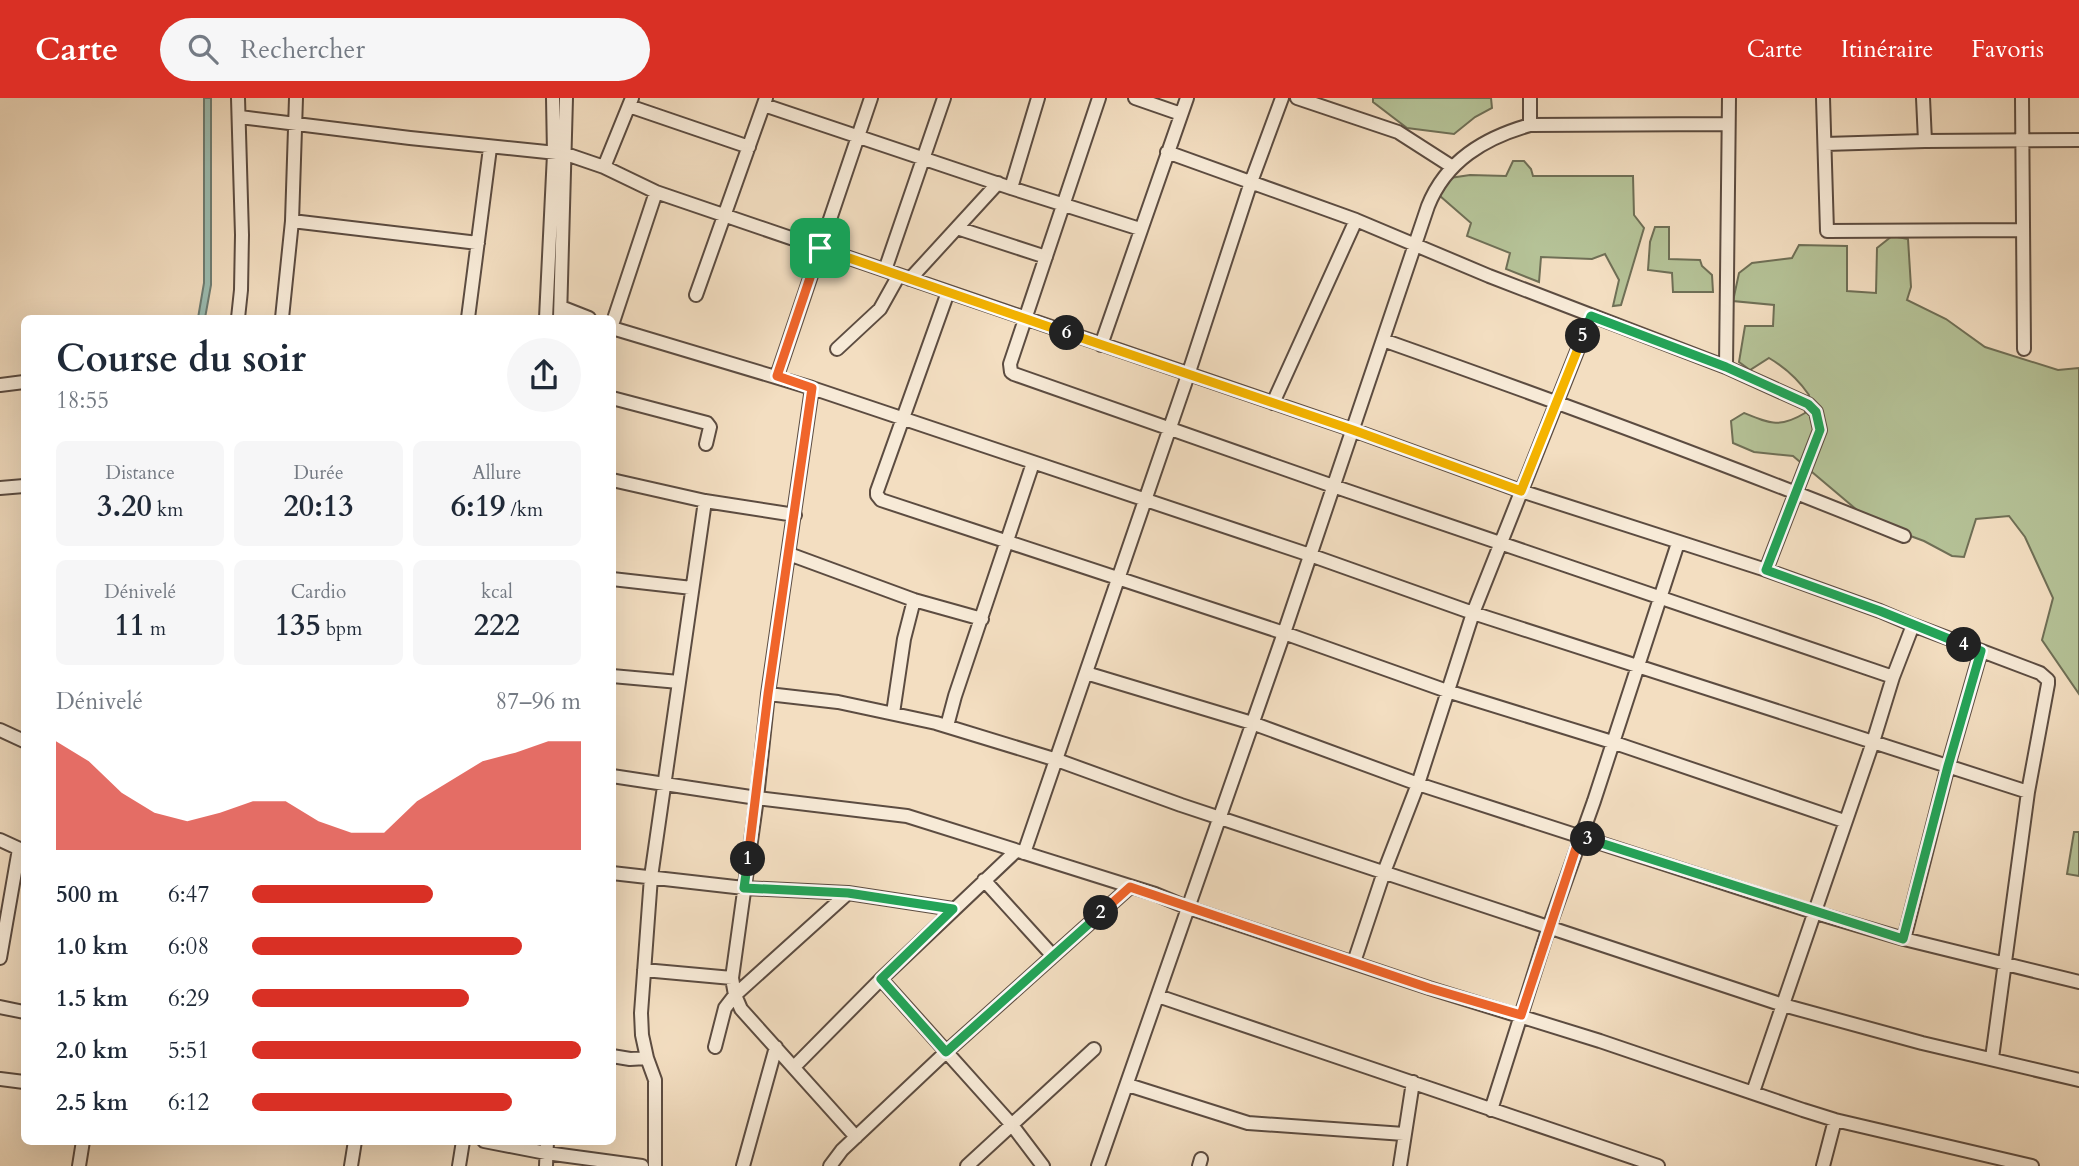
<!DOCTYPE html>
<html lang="fr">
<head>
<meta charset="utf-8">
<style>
  :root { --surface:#fff; --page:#f6f6f7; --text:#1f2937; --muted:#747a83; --accent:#d93025 }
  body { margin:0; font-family:Cardo,serif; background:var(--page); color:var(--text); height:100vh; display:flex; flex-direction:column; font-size:26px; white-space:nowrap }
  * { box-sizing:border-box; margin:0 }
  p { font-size:23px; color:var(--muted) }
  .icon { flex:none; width:38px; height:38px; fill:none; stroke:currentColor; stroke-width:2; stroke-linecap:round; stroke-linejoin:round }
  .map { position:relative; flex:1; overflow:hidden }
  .panel { position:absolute; left:21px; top:217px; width:595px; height:830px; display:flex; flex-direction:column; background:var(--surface); border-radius:10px; box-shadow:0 7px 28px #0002 }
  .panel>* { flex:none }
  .pin { position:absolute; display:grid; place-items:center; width:60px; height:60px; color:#fff; margin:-30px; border-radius:14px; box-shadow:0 4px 10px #0006 }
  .km { position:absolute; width:35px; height:35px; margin:-18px; border-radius:50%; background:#222; color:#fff; font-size:19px; line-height:35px; text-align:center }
  .round { display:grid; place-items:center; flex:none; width:74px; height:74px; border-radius:37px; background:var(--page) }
  .overview { display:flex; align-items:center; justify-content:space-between; height:119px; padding:0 35px }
  h1 { font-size:38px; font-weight:600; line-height:52px }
  .figures { display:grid; grid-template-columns:repeat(3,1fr); gap:10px; height:119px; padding:7px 35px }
  .figures div { display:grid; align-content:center; border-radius:10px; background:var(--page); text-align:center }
  .figures b { font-size:30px; font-weight:600 }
  .figures small { font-size:19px; font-weight:400 }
  .figures p { font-size:19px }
  .chart { height:196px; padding:14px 35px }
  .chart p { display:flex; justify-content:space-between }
  .chart svg { width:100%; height:126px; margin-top:7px; fill:var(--accent); opacity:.7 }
  ul { padding:0 35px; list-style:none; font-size:23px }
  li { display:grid; grid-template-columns:112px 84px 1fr; align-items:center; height:52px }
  li i { height:18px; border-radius:9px; background:var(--accent) }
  header { display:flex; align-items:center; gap:42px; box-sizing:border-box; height:98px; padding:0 35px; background:var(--accent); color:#fff }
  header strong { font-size:33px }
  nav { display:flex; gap:38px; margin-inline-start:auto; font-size:24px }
  .search { width:490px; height:63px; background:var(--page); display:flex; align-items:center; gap:18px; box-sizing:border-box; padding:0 24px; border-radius:38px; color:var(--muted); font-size:26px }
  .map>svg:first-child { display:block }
  .green { fill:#b5c297; stroke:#6f6f56; stroke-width:2 }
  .water { fill:#9bbcb0; stroke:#6d7c72; stroke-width:2 }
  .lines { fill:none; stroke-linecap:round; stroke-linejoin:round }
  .minor-casing { stroke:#5c4c41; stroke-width:16 }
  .minor { stroke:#f7ead7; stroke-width:12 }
  .split-1-casing { stroke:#fff; stroke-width:14 }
  .split-2-casing { stroke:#fff; stroke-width:14 }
  .split-3-casing { stroke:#fff; stroke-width:14 }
  .split-4-casing { stroke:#fff; stroke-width:14 }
  .split-5-casing { stroke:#fff; stroke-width:14 }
  .split-6-casing { stroke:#fff; stroke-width:14 }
  .split-7-casing { stroke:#fff; stroke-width:14 }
  .split-1 { stroke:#f0652b; stroke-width:9 }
  .split-2 { stroke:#22a559; stroke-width:9 }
  .split-3 { stroke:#f0652b; stroke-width:9 }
  .split-4 { stroke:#22a559; stroke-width:9 }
  .split-5 { stroke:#22a559; stroke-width:9 }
  .split-6 { stroke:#f5b400; stroke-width:9 }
  .split-7 { stroke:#f5b400; stroke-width:9 }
</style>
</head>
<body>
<header>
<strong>Carte</strong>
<div class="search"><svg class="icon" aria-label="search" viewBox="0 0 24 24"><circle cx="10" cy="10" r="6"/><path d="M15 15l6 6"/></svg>Rechercher</div>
<nav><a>Carte</a><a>Itinéraire</a><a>Favoris</a></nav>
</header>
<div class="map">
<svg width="2079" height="1068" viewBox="0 0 2079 1068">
  <rect width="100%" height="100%" fill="#f3dec1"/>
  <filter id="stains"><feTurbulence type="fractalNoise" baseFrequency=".00286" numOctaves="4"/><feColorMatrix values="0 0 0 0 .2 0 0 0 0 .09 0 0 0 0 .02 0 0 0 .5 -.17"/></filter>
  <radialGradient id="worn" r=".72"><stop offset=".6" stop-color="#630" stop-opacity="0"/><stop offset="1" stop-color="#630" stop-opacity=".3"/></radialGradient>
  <!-- green -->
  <path class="green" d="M1373,0h118l1,10 -17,9 -21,17 -47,-6 -34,-26z
    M1513,63h11l7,8 2,7h100l1,39 10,13 -23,77 -8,1 6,-26 -14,-26 -13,5 -51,-2 -2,25 -33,-13 4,-16 -43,-17 4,-13 -31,-27 10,-18 20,-3 36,1z
    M1655,129h14v32l31,1 2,6 10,9 1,17h-40l-1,-19 -24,-3 2,-28z
    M1892,138l16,3 3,48 -4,13 39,19 39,28 73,23 21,-2v326l-37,-54 11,-42 -28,-61 -16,-21 -33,3 -12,38 -12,-1 -28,-15 -54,-20 -77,-65 -39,-4 -21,-9 -2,-22 13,-8c27,11 36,15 61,0l4,-18c-11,-16 -23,-27 -40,-37l-19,12 -11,-8 6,-36h28l1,-21 -41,-4 6,-28 13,-10 40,-5 7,-13 48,1v45l29,2 1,-45z
    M2074,734h5v44l-12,-2z"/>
  <!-- water -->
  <path class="water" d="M204,0h7v187l-6,33h-7l6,-35z"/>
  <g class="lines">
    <!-- minor casing -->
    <g class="minor-casing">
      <path id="minor" d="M238,0l4,137 -1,55 -3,28
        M1099,0l-89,266 1,8 3,2 319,112 560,191
        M1135,0l46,16
        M1297,0l101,34 53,34
        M1823,0l4,133 194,-1
        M1923,0l2,43
        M2022,0l2,251
        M764,7l247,83 129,41
        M629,8l120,41
        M240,19l170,21 156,16 38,13 52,25 697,238 168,61 245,79 114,41 33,14 127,48 8,7v4l-20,108 -36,266
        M1530,27v-27
        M1825,46l100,-3 154,-1
        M1167,54l189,68 133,56 237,91 82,37 8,8 4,18 -54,140
        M604,69l28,-69
        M1011,90l27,-90
        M292,123l186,22
        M957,130l89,29
        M885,172l59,-172
        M910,181l88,-96
        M948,194l-71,199v4l4,5 403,133 163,58 165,51 232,79
        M696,197l70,-197
        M561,209l28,11
        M282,220l10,-97 4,-123
        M468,220l22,-170
        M546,220l8,-164 -1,-56
        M560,220l6,-220
        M612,227l44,-133
        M612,230l200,60 498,167 163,58 555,179
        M1383,242c175,62 349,126 521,196
        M1101,247l86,-247
        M837,251l43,-40 19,-34
        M1726,269l3,-269
        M777,278l94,-278
        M0,287l24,-3
        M812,290l-44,306 -11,104 -25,180 3,17 6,14 115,128
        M612,300l95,25 3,4 -4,17
        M1273,305l83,-183
        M612,382l93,21 90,14
        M0,390l24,-2
        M789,456l125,46 68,19
        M612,481l80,9
        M1086,575l166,50 166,61 395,128 91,27 175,43
        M612,578l67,6
        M768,596l70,8 98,21 121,37 124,45 602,200 139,38 157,37
        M893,615l11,-74 10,-39
        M947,628l8,-30 78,-233
        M0,632l24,11
        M612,678l145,22 150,18 248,78 34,14 240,80 171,53 203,69 32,10 197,46
        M0,742l24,11
        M1024,755l164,-478 63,-193 31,-84
        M612,775l132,15 104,5 105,16
        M984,782l69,76
        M1904,841l44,-173 33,-115
        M0,860l19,-109
        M1354,864l30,-90 34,-88 55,-171 118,-297
        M644,872l88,8
        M881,881l131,146 31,41
        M1158,898l500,170
        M0,909l24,5
        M715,949l10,-39 10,-13 113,-102
        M612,958l18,3 17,-1 8,22v86
        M647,960l-5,-23 -1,-22 10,-136 54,-376
        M794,969l87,-88 135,-128
        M0,981l24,3
        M1128,987l120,38 156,11
        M1753,994l120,-350 20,-65 20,-52
        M1491,1012l57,-180 46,-129 84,-258
        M484,1043l62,12 96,13
        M79,1068l4,-25
        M351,1068l4,-25
        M459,1068l4,-25
        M546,1068l1,-25
        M743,1068l33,-119
        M830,1068l12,-16 104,-98 184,-165
        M967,1068l127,-117
        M1098,1068l186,-533 144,-427c18,-45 56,-68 102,-81l198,-1
        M1199,1068l2,-7
        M1400,1068l13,-84
        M1823,1068l12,-46"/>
    </g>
    <!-- minor -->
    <use href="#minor" class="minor"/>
  </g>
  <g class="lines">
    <!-- split-1 casing -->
    <g class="split-1-casing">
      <path id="split-1" d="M748,761l20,-165 44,-306 -35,-12 43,-128"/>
    </g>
    <!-- split-2 casing -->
    <g class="split-2-casing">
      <path id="split-2" d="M748,761l-4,29 104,5 105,16 -72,70 65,73 155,-139"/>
    </g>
    <!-- split-3 casing -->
    <g class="split-3-casing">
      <path id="split-3" d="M1101,815l29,-26 299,101 92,27 59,-179 8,3"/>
    </g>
    <!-- split-4 casing -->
    <g class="split-4-casing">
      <path id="split-4" d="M1588,741l315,100 45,-173 33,-115 -17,-6"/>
    </g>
    <!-- split-5 casing -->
    <g class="split-5-casing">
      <path id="split-5" d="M1583,238l8,-20 135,51 82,37 8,8 4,18 -54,140 114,41 84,34"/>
    </g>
    <!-- split-6 casing -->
    <g class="split-6-casing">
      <path id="split-6" d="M1067,235l286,97 168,61 62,-155"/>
    </g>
    <!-- split-7 casing -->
    <g class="split-7-casing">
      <path id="split-7" d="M820,150l247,85"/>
    </g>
    <!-- split-1 -->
    <use href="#split-1" class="split-1"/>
    <!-- split-2 -->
    <use href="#split-2" class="split-2"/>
    <!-- split-3 -->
    <use href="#split-3" class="split-3"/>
    <!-- split-4 -->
    <use href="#split-4" class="split-4"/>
    <!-- split-5 -->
    <use href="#split-5" class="split-5"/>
    <!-- split-6 -->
    <use href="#split-6" class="split-6"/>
    <!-- split-7 -->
    <use href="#split-7" class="split-7"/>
  </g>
  <rect width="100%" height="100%" filter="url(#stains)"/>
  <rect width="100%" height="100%" fill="url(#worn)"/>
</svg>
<div class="pin" style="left:820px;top:150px;background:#1e9e55"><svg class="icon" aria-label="arrive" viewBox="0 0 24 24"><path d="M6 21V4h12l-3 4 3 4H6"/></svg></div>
<b class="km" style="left:748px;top:761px">1</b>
<b class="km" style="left:1101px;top:815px">2</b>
<b class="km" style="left:1588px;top:741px">3</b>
<b class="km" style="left:1964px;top:547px">4</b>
<b class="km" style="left:1583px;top:238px">5</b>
<b class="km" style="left:1067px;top:235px">6</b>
<section class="panel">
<div class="overview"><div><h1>Course du soir</h1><p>18:55</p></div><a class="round"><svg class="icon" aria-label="share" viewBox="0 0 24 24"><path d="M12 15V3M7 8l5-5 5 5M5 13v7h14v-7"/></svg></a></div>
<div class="figures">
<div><p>Distance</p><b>3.20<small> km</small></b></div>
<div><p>Durée</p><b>20:13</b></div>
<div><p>Allure</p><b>6:19<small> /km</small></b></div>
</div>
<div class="figures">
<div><p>Dénivelé</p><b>11<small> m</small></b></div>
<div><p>Cardio</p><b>135<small> bpm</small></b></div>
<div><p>kcal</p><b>222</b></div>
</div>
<div class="chart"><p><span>Dénivelé</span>87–96 m</p>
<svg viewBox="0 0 160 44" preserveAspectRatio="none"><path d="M0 44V6L10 13L20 24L30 31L40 34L50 31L60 27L70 27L80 34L90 38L100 38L110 27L120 20L130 13L140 10L150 6L160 6V44z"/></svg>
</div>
<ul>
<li><b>500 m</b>6:47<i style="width:55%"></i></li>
<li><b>1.0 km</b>6:08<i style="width:82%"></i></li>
<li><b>1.5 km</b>6:29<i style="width:66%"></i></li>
<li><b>2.0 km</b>5:51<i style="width:100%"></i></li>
<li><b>2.5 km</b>6:12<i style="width:79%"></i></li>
</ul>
</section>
</div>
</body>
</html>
